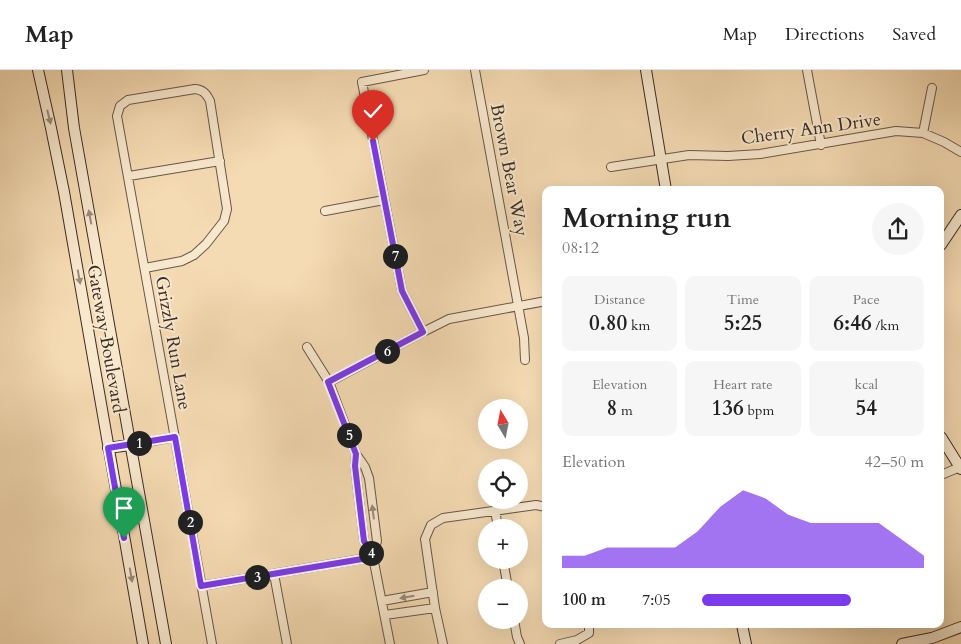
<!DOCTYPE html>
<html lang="en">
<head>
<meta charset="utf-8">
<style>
  :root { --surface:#fff; --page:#f6f6f6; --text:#222; --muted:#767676; --line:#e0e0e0; --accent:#7c3aed }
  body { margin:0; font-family:Cardo,serif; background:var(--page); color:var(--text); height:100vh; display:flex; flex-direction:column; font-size:19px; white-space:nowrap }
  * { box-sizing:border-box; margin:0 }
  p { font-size:16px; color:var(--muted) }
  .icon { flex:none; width:28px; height:28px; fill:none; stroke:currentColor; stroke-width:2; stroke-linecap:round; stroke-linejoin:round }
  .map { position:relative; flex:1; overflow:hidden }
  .details { position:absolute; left:542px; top:116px; width:402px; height:442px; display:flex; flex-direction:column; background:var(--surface); border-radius:10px; box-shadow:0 5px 20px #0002 }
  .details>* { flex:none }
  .needle { width:32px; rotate:350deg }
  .controls { position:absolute; left:478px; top:329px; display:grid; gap:10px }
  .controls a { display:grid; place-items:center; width:50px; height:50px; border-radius:50%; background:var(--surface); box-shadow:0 5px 20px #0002; font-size:25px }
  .pin { position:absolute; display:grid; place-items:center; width:42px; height:42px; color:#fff; margin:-51px -21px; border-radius:50% 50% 50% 0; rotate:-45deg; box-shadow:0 0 5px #0007 }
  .pin .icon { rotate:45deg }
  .km { position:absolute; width:25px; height:25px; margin:-12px; border-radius:50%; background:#222; color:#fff; font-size:14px; line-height:25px; text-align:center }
  .round { display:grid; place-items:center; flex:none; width:52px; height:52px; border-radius:26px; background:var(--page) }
  .headline { display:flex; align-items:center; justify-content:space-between; height:85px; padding:0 20px }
  h1 { font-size:28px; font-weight:600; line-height:38px }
  .figures { display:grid; grid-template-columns:repeat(3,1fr); gap:8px; height:85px; padding:5px 20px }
  .figures div { display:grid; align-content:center; border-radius:10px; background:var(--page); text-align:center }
  .figures b { font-size:21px; font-weight:600 }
  .figures small { font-size:14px; font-weight:400 }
  .figures p { font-size:14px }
  .chart { height:140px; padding:10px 20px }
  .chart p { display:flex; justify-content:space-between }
  .chart svg { width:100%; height:90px; margin-top:5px; fill:var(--accent); opacity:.7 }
  ul { padding:0 20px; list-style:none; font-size:16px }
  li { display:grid; grid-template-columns:80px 60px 1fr; align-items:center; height:38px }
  li i { height:12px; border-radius:6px; background:var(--accent) }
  header { display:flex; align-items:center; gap:30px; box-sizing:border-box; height:70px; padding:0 25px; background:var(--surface); border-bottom:1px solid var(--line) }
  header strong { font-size:24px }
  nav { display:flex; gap:28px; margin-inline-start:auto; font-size:18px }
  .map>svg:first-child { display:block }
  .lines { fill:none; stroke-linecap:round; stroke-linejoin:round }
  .street-casing { stroke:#695748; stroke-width:10 }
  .secondary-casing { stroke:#3a2b25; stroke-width:12 }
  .street { stroke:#f8e8ce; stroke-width:8 }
  .secondary { stroke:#f8e8ce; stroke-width:10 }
  .oneway { fill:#998a7a }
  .route-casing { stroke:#fff; stroke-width:10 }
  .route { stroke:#7c3aed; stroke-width:6 }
  .labels { text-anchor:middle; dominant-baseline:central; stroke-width:4; stroke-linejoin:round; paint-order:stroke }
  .street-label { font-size:18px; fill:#3a2b25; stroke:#f8e8ce }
</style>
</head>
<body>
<header>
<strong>Map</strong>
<nav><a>Map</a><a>Directions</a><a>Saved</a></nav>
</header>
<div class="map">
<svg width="961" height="574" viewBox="0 0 961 574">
  <rect width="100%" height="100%" fill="#f5dbb3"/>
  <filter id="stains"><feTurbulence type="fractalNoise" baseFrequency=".004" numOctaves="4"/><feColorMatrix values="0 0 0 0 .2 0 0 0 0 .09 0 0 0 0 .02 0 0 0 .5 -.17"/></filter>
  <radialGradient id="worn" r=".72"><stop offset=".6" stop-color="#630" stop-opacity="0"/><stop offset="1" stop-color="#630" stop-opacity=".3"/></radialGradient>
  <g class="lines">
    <!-- street casing -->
    <g class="street-casing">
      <path id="street" d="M475,0l49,268 1,22
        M807,0l14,75
        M923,63l9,-45
        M611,97l78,-12 39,1 32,-2 136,-23 27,2 21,9 17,10
        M129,106l91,-15
        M325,141l59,-11
        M145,198l37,-7 12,-6 12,-11 18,-23 3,-12 -17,-108c-4,-8 -7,-11 -15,-12l-67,11 -8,6 -3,10 95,528
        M423,262l-21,-41 -40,-209 62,-12
        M307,277l22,35 27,72 9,13 4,11 8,63 -4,16
        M329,312l94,-50 26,-13 97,-18
        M130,375l45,-8
        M356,384l-1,12 9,75 9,16 17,87
        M941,405l19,-8
        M495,440l3,18
        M503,490l5,28
        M274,504l13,70
        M201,516l172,-29
        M382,531l51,-9
        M385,545l50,-7
        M514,550l3,17 3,7
        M443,574l-8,-36 -10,-69 6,-14 12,-7 93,-13 10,2
        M560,574l17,-4 12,-7v-8"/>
    </g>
    <!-- secondary casing -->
    <g class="secondary-casing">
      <path id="secondary" d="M38,0l13,58 13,64 79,452
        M67,0l7,58 92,516
        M646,0l20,120
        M941,175l20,-30
        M941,367l20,32
        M108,378l22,-3
        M742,555l4,19
        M902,574l30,-6 29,-11"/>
    </g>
    <!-- street -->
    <use href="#street" class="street"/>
    <!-- secondary -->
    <use href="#secondary" class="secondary"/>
  </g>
  <!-- one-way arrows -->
  <defs><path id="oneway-solid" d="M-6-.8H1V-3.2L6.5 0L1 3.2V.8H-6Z" transform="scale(1.25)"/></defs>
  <g class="oneway">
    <use href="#oneway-solid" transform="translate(49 47) rotate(76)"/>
    <use href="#oneway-solid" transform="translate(90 147) rotate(-100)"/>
    <use href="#oneway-solid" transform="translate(79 207) rotate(80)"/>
    <use href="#oneway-solid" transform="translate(373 442) rotate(-97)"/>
    <use href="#oneway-solid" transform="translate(131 505) rotate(80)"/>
    <use href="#oneway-solid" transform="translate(407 527) rotate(170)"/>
  </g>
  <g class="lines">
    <!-- route casing -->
    <g class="route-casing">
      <path id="route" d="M124,468l-16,-90 67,-11 26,149 173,-29 -10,-16 -9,-75 1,-12 -28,-72 95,-50 -21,-41 -29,-150"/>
    </g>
    <!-- route -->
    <use href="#route" class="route"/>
  </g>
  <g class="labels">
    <!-- street labels -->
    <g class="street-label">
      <text transform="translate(811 59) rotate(-8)">Cherry Ann Drive</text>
      <text transform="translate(509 100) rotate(79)">Brown Bear Way</text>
      <text transform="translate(106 269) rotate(80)">Gateway Boulevard</text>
      <text transform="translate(173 273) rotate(80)">Grizzly Run Lane</text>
    </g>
  </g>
  <rect width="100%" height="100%" filter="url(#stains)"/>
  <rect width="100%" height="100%" fill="url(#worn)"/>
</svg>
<div class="controls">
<a><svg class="needle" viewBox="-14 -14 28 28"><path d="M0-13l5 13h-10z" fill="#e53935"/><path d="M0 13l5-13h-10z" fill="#767676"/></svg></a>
<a><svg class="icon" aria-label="locate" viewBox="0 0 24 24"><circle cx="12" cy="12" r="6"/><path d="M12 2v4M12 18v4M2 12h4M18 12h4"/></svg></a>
<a>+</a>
<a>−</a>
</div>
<div class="pin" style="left:124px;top:468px;background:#1e9e55"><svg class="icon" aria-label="arrive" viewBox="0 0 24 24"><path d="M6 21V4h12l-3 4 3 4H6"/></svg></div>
<div class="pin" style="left:373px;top:71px;background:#d93025"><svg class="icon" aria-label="check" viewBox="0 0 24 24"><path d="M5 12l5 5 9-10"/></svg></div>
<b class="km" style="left:139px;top:373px">1</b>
<b class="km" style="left:190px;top:452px">2</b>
<b class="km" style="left:257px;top:507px">3</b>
<b class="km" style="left:371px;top:483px">4</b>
<b class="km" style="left:349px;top:365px">5</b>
<b class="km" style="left:387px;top:281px">6</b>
<b class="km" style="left:395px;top:186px">7</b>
<section class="details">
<div class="headline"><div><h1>Morning run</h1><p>08:12</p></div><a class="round"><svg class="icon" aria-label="share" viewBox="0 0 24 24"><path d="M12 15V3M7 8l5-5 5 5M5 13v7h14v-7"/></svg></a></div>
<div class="figures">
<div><p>Distance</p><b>0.80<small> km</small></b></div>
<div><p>Time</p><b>5:25</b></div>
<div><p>Pace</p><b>6:46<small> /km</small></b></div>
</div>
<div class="figures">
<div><p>Elevation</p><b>8<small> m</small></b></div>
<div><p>Heart rate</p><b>136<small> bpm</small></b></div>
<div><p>kcal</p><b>54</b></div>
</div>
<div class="chart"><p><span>Elevation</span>42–50 m</p>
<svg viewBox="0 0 160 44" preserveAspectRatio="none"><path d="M0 44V38L10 38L20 34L30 34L40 34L50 34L60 26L70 14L80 6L90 10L100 18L110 22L120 22L130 22L140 22L150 30L160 38V44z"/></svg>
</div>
<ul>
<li><b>100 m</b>7:05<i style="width:67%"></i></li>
</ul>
</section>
</div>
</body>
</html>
